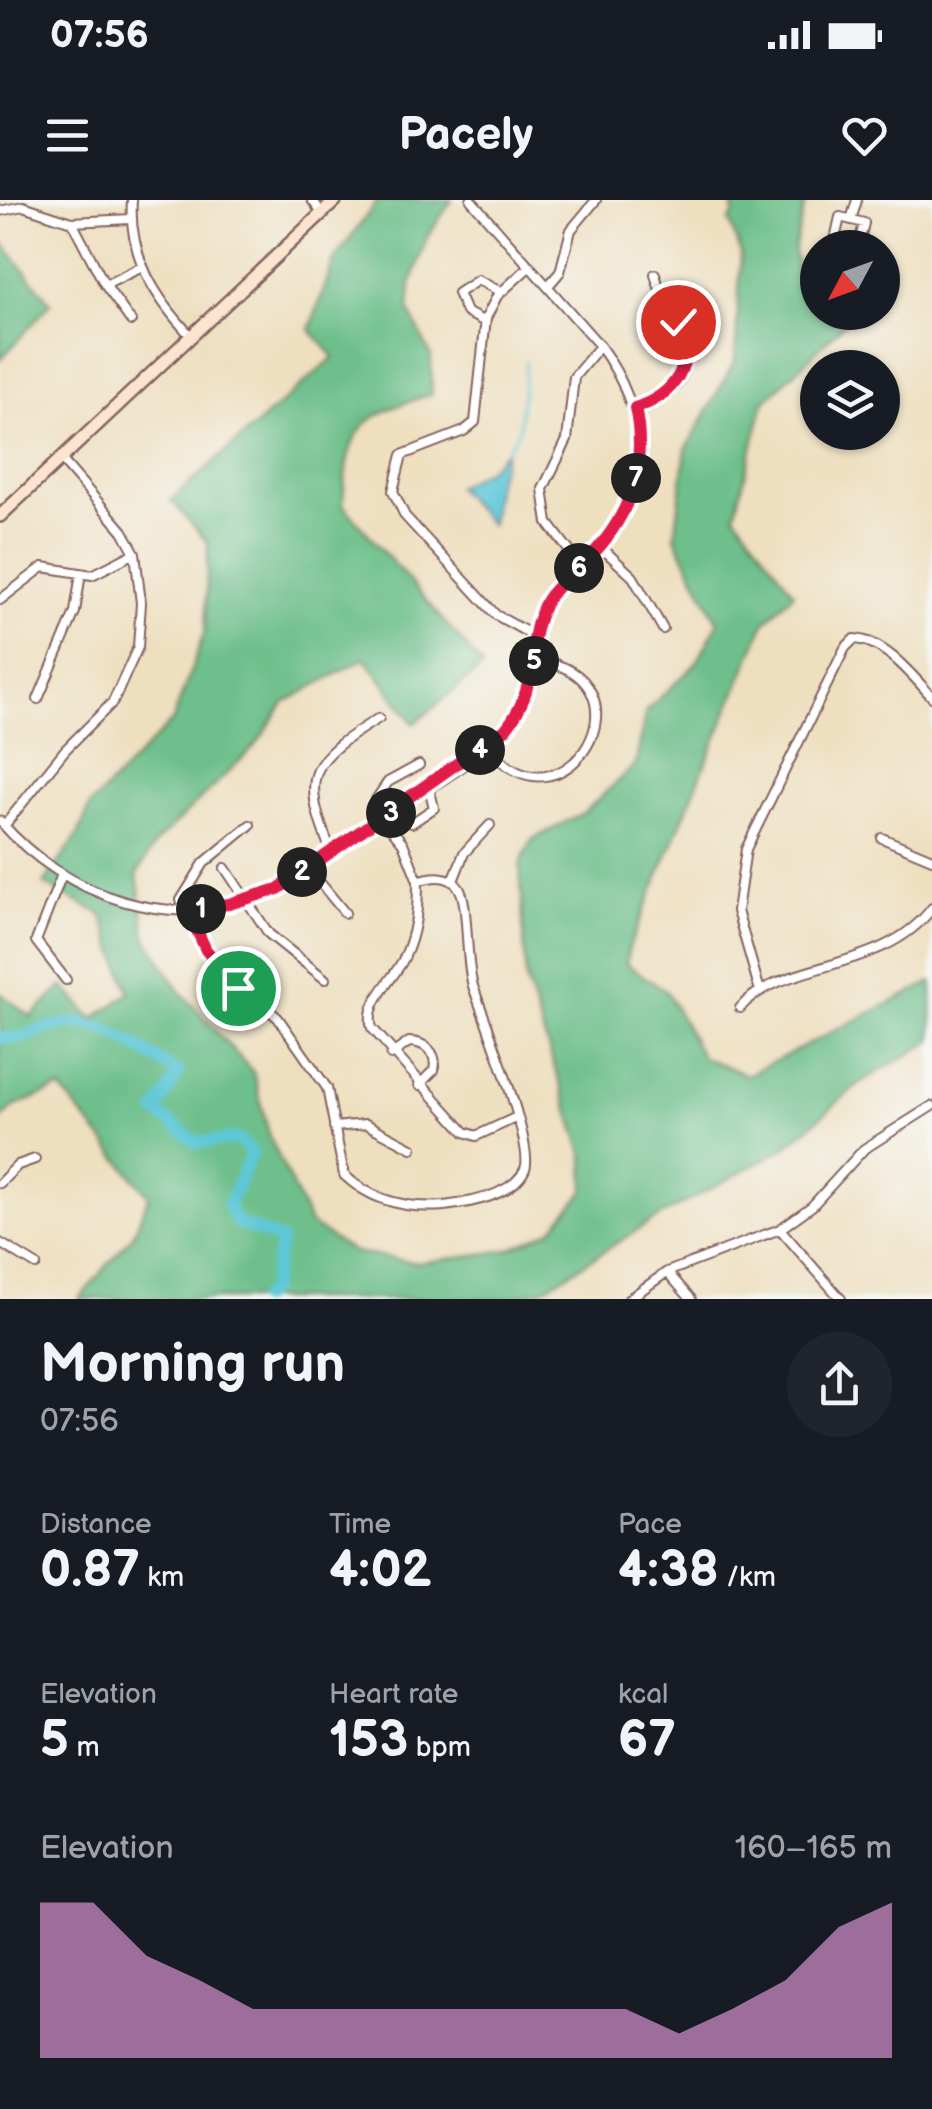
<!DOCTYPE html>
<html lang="en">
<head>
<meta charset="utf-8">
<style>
  :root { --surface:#171b24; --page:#20242c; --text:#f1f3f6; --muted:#9ea1a6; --accent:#d690ce }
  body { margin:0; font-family:"Balsamiq Sans",sans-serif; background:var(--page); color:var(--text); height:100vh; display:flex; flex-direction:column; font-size:38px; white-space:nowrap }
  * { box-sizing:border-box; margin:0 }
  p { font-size:32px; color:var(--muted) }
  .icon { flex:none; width:55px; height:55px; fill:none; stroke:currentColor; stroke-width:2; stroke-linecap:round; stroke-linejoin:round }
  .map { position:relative; height:1099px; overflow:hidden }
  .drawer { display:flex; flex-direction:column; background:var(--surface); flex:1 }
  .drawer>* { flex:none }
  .needle { width:65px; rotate:229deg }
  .controls { position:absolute; left:800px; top:30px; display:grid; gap:20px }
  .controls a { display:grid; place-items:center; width:100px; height:100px; border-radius:50%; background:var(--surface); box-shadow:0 2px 8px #0004; font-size:50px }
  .pin { position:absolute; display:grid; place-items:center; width:85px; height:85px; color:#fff; margin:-42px; border:5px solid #fff; border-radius:50%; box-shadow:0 2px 10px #0007 }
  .km { position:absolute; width:50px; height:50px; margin:-25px; border-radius:50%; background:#222; color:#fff; font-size:28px; line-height:50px; text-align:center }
  .round { display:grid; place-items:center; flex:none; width:105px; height:105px; border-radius:52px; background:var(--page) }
  .headline { display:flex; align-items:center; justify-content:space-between; height:170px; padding:0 40px }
  h1 { font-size:55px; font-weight:700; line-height:75px }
  .stats { display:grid; grid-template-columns:repeat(3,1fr); gap:15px; height:170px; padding:10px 40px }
  .stats div { display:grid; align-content:center }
  .stats b { font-size:50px; font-weight:700 }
  .stats small { font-size:28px; font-weight:400 }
  .stats p { font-size:28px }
  .chart { height:280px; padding:20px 40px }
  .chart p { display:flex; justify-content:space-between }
  .chart svg { width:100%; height:180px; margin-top:10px; fill:var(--accent); opacity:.7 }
  .status { display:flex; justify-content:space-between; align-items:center; height:70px; padding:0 50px; background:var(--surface); direction:ltr }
  .status svg { height:28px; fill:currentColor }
  header { display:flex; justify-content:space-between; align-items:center; height:130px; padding:0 40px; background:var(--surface); font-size:45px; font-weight:700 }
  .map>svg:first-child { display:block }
  .forest { fill:#6ebf8b; stroke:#5c6f5b; stroke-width:2.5 }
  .water { fill:#5dc8d8; stroke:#547482; stroke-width:2.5 }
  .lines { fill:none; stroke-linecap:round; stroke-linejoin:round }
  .stream { stroke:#5dc8d8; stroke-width:2.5 }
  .river { stroke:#5dc8d8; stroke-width:12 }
  .street-casing { stroke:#83625f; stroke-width:12 }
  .secondary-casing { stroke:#83625f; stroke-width:16 }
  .street { stroke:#fff; stroke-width:8 }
  .secondary { stroke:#fce5cf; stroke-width:11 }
  .route-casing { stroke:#fff; stroke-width:20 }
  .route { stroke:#e11d48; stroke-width:12 }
</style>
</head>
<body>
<div class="status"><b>07:56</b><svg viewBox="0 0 49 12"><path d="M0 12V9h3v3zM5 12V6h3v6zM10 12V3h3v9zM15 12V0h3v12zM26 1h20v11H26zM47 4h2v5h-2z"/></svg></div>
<header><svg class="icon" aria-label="menu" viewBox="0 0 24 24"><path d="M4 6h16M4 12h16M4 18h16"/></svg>Pacely<svg class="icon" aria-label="heart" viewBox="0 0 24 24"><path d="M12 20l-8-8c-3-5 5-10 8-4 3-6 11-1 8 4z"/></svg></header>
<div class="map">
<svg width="932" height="1099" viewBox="0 0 932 1099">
  <rect width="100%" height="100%" fill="#f6f6f2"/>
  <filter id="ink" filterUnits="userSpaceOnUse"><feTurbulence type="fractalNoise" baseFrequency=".01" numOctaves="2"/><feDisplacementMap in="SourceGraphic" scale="20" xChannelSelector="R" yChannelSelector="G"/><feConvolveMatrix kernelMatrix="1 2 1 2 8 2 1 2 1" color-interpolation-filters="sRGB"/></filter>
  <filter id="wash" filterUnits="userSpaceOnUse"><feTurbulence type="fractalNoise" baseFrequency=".0048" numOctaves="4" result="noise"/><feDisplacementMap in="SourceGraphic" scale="40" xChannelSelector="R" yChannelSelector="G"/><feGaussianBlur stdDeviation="2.25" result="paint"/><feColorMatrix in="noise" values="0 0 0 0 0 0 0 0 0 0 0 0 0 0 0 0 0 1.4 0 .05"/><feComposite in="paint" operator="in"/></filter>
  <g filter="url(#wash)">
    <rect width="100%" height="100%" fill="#eedfbf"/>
    <!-- forest -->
    <path class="forest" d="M378,0h74l-25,37 -16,47 -2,26 22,46 1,38c-74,23 -85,32 -89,111l140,161 -69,58 -49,-66 -81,45 -28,42 -100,97 -19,32 9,63 33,53 74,82 17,66 40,86 43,28 65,11 90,-13 43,-20 34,-40 -1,-34 -58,-175 -6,-117 13,-25 52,-27 51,-48 10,-53 50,-47 22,-41 -43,-86 11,-88 49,-88 6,-108 -12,-32 5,-7 -2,-14h74l-12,50 5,28 18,6 1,28 37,1 -91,89 -29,112 59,79 -29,29 -136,325 -3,17 41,28 35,65 45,18 185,-93v59l-71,41 -76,66 -130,71 -113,71 -37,9h-426l54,-64 16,-39 -89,-108 -45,18 -15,15v-128l31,24 32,-31 30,33 37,-26 -28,-78 -58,-31 34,-49 12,-29 83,-86 32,-89 3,-88 -37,-43 163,-143 -24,-27 24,-70z
      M0,40l51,63 -51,57z"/>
    <!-- water -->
    <path class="water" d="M506,251l-10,33 -5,41 -35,-38 32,-18z"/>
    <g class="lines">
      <!-- stream -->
      <path class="stream" d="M506,251l13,-22 7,-68"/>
      <!-- river -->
      <path class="river" d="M0,837c24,5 37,-8 60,-12 46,-8 82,27 119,48l-23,39 42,31 39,-4 15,13 -24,53 9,18 44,17 -11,50 -9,9"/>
    </g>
  </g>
  <g filter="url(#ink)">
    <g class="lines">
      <!-- street casing -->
      <g class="street-casing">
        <path id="street" d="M132,0c-4,55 23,98 59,136
          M312,0l10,13
          M0,11l23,-5 49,16 59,-3
          M851,20l6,-20
          M72,22l33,63 26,36
          M833,48l7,-31 24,6 -6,25
          M530,66l-33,30 -11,22 -11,104 -11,9 -62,24 -9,36 12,25 91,99 38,21
          M105,85l37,-18
          M548,86l12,-14 11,-42 25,-30
          M485,122l-19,-10 -8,-19 20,-13 23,12
          M635,208c92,-28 33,-81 20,-134
          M601,347l32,30 30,52
          M581,366l-33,-43 -5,-34 24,-49 7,-63 26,-31
          M0,400l43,-33 49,8 43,-22
          M38,499l37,-87 6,-39
          M487,545c75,100 176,-69 48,-85
          M378,618l-3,-17 13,-19 31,-17
          M0,621c65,76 177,116 273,70 36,-17 66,-48 100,-69 40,-24 118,-66 144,-107 24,-36 9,-79 31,-116 13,-21 37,-34 53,-53 55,-61 44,-138 -1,-200l-129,-146
          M412,623l22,-15 -5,-21
          M250,625l-46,38 -23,37 38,67 59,51 49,70 17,87c28,26 63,34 100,31 25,-3 69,-10 81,-37 10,-23 -42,-153 -52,-183 -8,-25 -4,-83 -14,-98 -9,-14 -27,-12 -41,-7l-15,-38 -20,-24
          M4,626l61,-76 48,-48 25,-55 3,-44 -6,-50 -12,-22 -62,-72
          M882,638l50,21
          M331,651c-32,-78 -20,-91 48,-133
          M225,668l44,66 56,45
          M308,668l37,45
          M61,677l-25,64 30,39
          M418,681c0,28 -2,52 -14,77 -10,22 -40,44 -32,70l93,104 11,4 39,-18
          M453,681l11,-28 26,-28
          M760,791l-23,-80 9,-62 99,-201 9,-9c30,1 59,37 78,58
          M740,808c40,-48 144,-35 192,-100
          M391,855l18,-13c16,0 29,11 25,28l-15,15
          M334,927l32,-3 46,24
          M0,983l18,-18 17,-6
          M780,1029l61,70
          M0,1043l36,22
          M667,1072l24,27
          M629,1099l38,-27 113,-43 32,-23 52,-57 68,-43"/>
      </g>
      <!-- secondary casing -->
      <g class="secondary-casing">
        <path id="secondary" d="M0,316l336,-316"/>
      </g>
      <!-- street -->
      <use href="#street" class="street"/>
      <!-- secondary -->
      <use href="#secondary" class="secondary"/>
    </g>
  </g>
  <g class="lines" filter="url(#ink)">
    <!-- route casing -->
    <g class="route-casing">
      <path id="route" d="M238,788l-32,-38 -19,-41 42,-5 49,-15 227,-159c39,-48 17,-85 42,-130 10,-16 25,-25 38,-38 44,-42 63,-95 50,-154 40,-13 62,-45 43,-86"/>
    </g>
    <!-- route -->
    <use href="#route" class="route"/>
  </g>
</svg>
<div class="controls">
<a><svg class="needle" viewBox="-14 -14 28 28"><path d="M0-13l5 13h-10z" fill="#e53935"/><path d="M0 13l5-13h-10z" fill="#9ea1a6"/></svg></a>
<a><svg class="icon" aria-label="layers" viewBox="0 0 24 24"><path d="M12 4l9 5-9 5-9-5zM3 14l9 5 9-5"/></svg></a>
</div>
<div class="pin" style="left:238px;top:788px;background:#1e9e55"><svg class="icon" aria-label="arrive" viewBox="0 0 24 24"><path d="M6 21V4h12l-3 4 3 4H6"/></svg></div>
<div class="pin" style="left:678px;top:122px;background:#d93025"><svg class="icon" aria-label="check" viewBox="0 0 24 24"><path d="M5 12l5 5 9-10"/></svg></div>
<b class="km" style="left:201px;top:709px">1</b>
<b class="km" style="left:302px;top:672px">2</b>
<b class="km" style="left:391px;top:613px">3</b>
<b class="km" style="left:480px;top:550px">4</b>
<b class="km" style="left:534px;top:461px">5</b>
<b class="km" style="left:579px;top:368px">6</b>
<b class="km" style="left:636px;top:278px">7</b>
</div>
<section class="drawer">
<div class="headline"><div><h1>Morning run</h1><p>07:56</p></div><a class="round"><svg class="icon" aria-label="share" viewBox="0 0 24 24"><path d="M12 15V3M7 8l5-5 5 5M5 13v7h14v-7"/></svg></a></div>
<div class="stats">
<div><p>Distance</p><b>0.87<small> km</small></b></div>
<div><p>Time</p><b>4:02</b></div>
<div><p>Pace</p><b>4:38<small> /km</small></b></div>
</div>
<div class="stats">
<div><p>Elevation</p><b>5<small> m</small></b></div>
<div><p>Heart rate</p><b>153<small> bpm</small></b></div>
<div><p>kcal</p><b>67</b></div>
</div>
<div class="chart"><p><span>Elevation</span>160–165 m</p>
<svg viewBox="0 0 160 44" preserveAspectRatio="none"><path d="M0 44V6L10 6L20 19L30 25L40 32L50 32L60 32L70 32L80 32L90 32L100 32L110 32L120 38L130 32L140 25L150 12L160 6V44z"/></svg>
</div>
</section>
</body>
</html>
